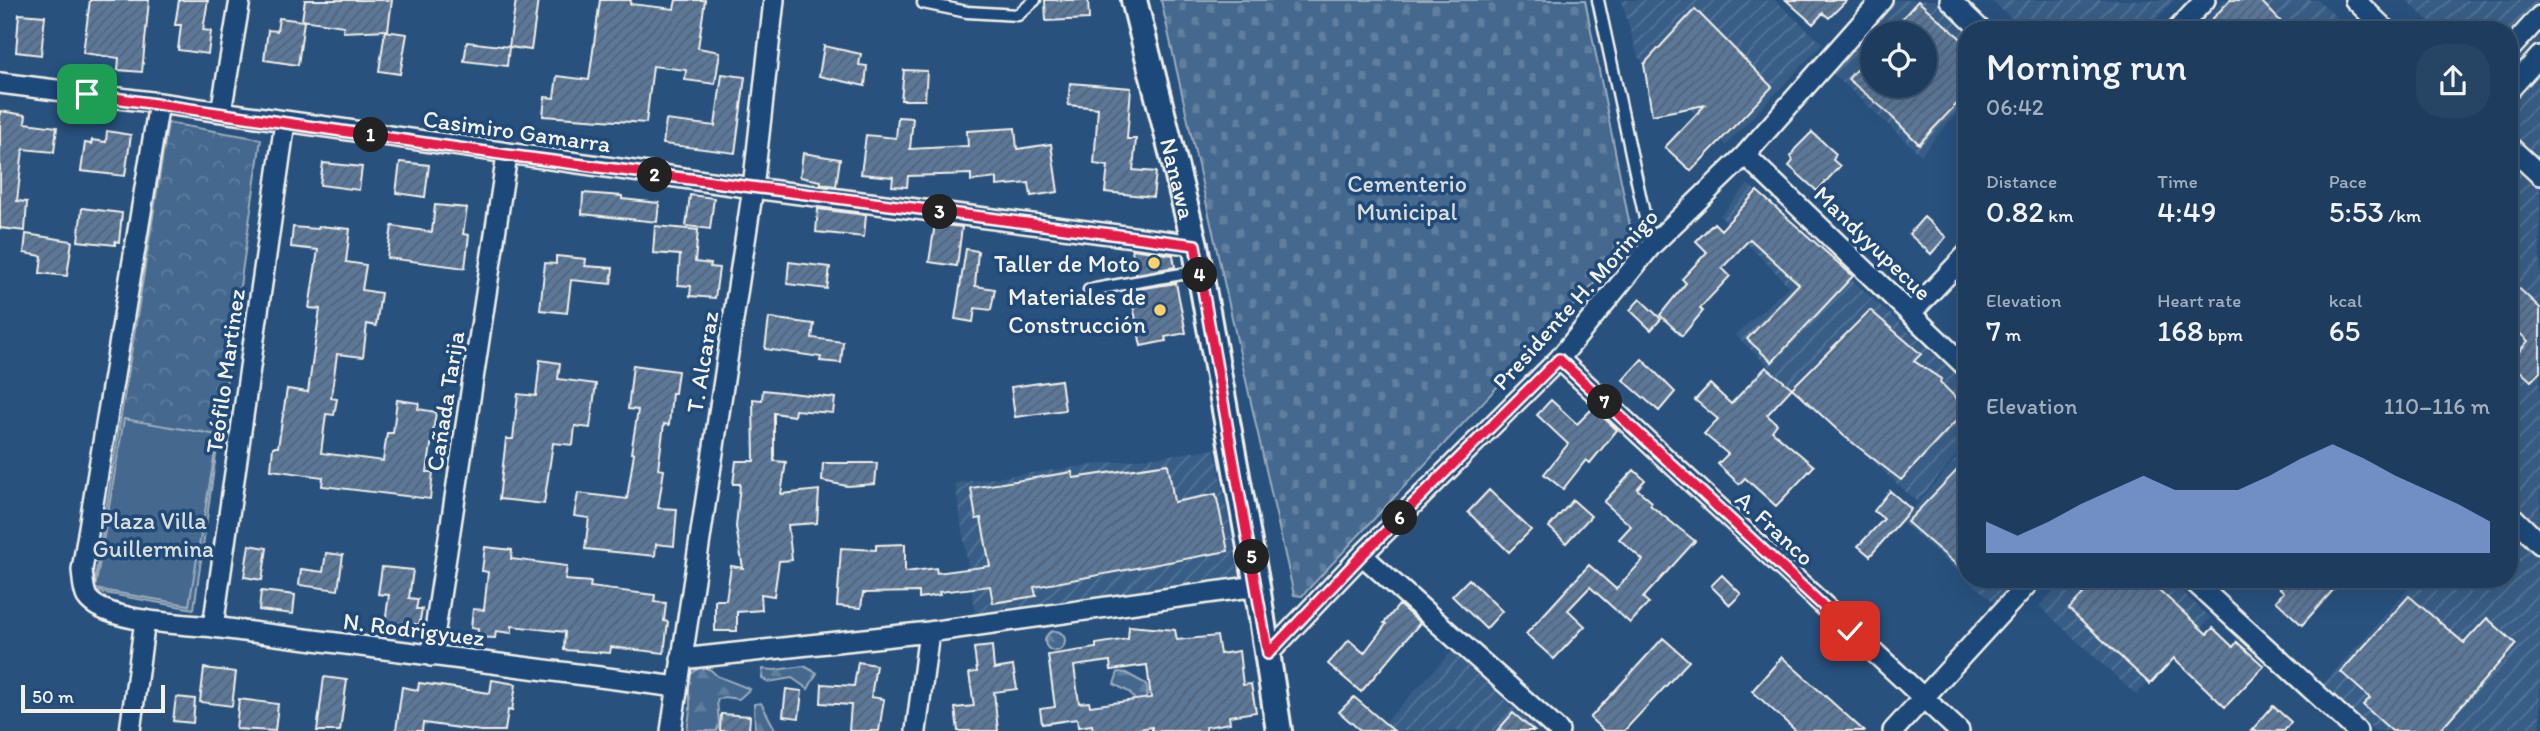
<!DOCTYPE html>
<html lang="en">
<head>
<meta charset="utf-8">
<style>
  :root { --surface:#1e3d5e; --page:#264464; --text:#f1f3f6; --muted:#a1aebc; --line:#3c5673; --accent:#95b2f1 }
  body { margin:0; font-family:Itim,sans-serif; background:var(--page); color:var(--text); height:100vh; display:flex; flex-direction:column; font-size:26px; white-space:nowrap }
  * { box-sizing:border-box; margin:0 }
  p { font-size:23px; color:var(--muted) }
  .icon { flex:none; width:38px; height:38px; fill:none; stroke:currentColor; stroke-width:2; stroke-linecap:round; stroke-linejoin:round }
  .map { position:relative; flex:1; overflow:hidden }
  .sheet { position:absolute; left:1958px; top:21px; width:560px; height:567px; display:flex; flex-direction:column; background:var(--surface); border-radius:28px; box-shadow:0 7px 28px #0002,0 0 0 2px var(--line) }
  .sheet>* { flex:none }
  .tools { position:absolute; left:1860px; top:21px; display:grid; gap:14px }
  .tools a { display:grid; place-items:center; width:77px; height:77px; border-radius:50%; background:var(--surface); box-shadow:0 7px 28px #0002,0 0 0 2px var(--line); font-size:35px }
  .scale { position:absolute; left:21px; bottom:18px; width:144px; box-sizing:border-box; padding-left:7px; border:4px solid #f4f1e8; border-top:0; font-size:19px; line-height:24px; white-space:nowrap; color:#f4f1e8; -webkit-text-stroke:5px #1f4a7a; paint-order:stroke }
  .pin { position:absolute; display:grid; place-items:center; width:60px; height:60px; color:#fff; margin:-30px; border-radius:14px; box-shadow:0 4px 10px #0006 }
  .km { position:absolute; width:35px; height:35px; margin:-18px; border-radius:50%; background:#222; color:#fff; font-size:19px; line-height:35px; text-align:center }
  .round { display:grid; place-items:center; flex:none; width:74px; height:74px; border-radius:28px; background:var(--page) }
  .overview { display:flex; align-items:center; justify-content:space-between; height:119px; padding:0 28px }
  h1 { font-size:38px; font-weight:600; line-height:52px }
  .figures { display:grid; grid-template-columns:repeat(3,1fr); gap:10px; height:119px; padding:7px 28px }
  .figures div { display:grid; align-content:center }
  .figures b { font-size:30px; font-weight:600 }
  .figures small { font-size:19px; font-weight:400 }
  .figures p { font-size:19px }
  .chart { height:196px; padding:14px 28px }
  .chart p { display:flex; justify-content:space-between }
  .chart svg { width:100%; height:126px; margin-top:7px; fill:var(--accent); opacity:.7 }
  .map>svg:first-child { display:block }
  .industrial { fill:url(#industrial-furrows); fill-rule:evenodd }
  .forest { fill:url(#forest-firs); stroke:#9cacbb; stroke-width:2 }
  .cemetery { fill:url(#cemetery-stones); stroke:#9cacbb; stroke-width:2 }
  .park { fill:url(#park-crowns); stroke:#9cacbb; stroke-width:2 }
  .pitch { fill:#45688e; stroke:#9cacbb; stroke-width:2 }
  .building { fill:url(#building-hatch); stroke:#f4f1e8; stroke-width:2; fill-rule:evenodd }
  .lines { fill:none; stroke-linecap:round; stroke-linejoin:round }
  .service-casing { stroke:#f4f1e8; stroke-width:15 }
  .minor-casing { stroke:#f4f1e8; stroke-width:24 }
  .tertiary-casing { stroke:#f4f1e8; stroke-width:30 }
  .service { stroke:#1f4a7a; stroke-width:10 }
  .minor { stroke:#1f4a7a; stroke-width:19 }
  .tertiary { stroke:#1f4a7a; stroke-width:24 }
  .route-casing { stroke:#fff; stroke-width:14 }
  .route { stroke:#e11d48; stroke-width:9 }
  .poi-dot { fill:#ffd166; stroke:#1f4a7a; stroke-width:2.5 }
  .labels { text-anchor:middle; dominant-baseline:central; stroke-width:7; stroke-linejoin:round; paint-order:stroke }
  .street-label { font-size:24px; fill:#f4f1e8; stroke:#1f4a7a }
  .park-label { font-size:24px; fill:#dadcda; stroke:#1f4a7a }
  .poi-label { font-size:24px; fill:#f4f1e8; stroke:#1f4a7a; text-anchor:end }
</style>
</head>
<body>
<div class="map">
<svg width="2540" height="731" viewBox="0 0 2540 731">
  <defs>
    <pattern id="industrial-furrows" width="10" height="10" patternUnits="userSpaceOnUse" patternTransform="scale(1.75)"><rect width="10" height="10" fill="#375d86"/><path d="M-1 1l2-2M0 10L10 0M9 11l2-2" fill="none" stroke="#557597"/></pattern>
    <pattern id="forest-firs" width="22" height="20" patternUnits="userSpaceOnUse" patternTransform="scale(1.75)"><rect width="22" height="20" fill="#45688e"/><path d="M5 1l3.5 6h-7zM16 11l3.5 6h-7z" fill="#607e9e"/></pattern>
    <pattern id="cemetery-stones" width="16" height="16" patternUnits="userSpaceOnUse" patternTransform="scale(1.75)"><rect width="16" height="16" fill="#45688e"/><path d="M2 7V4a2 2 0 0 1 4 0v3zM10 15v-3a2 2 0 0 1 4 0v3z" fill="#607e9e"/></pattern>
    <pattern id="park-crowns" width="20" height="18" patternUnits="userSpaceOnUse" patternTransform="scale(1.75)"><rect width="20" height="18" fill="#45688e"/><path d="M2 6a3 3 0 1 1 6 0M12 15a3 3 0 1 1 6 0" fill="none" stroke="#607e9e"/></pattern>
    <pattern id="building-hatch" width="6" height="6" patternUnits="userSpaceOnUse" patternTransform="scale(1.75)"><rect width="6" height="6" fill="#5b7899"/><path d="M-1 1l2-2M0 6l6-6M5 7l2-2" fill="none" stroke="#536274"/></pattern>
  </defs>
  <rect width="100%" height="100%" fill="#28517e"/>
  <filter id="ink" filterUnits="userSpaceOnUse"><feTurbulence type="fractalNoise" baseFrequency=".0143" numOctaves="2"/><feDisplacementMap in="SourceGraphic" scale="14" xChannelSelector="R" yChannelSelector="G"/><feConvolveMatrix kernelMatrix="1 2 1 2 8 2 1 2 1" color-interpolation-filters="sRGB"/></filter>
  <g filter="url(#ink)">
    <!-- industrial -->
    <path class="industrial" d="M1621,0h154l48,44 -97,101 -88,-88z
      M1890,0h46l35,30h-4v71l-46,54 -91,-84zM1872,33h53v53h-53z
      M1991,0h183l-28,30h-122z
      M2224,0h94l31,29 -154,1z
      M2406,0h134v531l-30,-26v-475h-71z
      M1748,184l219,201v58l-50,59 -182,-167 54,-49 -69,-70z
      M1967,446v133l-65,-57z
      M1215,449l24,127 -264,38 -20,-131z
      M2510,525l30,30v176h-165l-52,-47 94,-105h93z
      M1967,579h52l-23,25z
      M2065,579h104l42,39 -75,77 -97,-89z
      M1452,651l86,80h-161z"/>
    <!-- forest -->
    <path class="forest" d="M1045 641a10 10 0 1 1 20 0a10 10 0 1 1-20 0Z
      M804,666l13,7 -9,16 -16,-11 -24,4 -6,-4 1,-9 12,1z
      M703,667l8,3 6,6 33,13 -11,10 -15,-2 -7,3 2,24 -2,7h-30c1,-8 3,-16 3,-24 1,-17 -9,-34 13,-40z
      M1118,672l8,1 20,11 2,7 -3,9 -8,2 -8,-10 -15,-8z
      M761,703l15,28h-21l-1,-27z"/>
    <!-- cemetery -->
    <path class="cemetery" d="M1161,0h424l47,236 -4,11 -326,349 -8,-1z"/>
    <!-- park -->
    <path class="park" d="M168,123l93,16 -67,470 -101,-18z"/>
    <!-- pitch -->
    <path class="pitch" d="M124,419l94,16 -29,170 -94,-16z"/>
    <!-- building -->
    <path class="building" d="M90,0h59l-7,72 -24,-2 1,-12 -36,-5z
      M179,0h29l-5,30 8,1 -3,23 -30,-4 3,-25h-6z
      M305,0h87l-4,30 -45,2 1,-6 -42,-6z
      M516,0h22l-7,50 -22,-3 -2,19 -43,-5 3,-19 42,5z
      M600,0h31l-1,4 44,5 2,-9h29l-7,48 22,4 -5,32 -30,-4 1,-10 -33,-4 -7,57 -103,-7 2,-19 9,1 3,-22 32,4z
      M1045,0h43l1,19 -43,2z
      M1786,0h61l-18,18 -6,-5 -10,11z
      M2230,0h30l29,30h-87z
      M1918,1l49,43v49l-48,51 -33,-33 -38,-32 24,-27v34h53v-53h-36z
      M1695,9l77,78 -81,84 -26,-24 40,-42 -53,10 -8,-51z
      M19,14l26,2 -4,39 -25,-3z
      M279,18l25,3 -6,44 -34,-5 4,-30 9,1z
      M385,31l22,3 -7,40 -21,-3z
      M824,46l37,8 -2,11 8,1 -2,20 -46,-10z
      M904,70l23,1 -2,29h-24z
      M722,74l23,3 -10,76 -72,-9 3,-24 49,6z
      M1070,83l61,5 -4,51h9l-3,31 23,2 -3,25 -48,-5 3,-26 -14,-2 4,-56 -30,-3z
      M0,111l26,4 -1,8 32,4 -3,25 -31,-3 -6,52 10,1 -2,29 -25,-3z
      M898,117l15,1 -3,31 58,-3 -1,-15 48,-3 2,21 34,-5 7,48 -27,4 -2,-13 -32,3v-8l-26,3v-7l-63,2 -1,11 -15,-1 1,-9 -32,-3 5,-39 30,3z
      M107,131l24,4 -6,41 -44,-5 4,-28 6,1 1,-4 14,2z
      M1812,132l24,22 -3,6 7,6 -23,25 -28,-25 4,-5 -2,-5 4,-7z
      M803,153l37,6 -4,27 -15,-2v-3l-21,-4z
      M400,162l29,3 -4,32 -29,-4z
      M323,163l39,4 -3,23 -39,-5z
      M1757,191l96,85 -81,86 -25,-23 52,-55 -49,-45 -28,29 8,8 -30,32 3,3 -21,25 -22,-21 26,-32 -4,-4 25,-27 -11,-11 18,-18 7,7z
      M583,193l39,3v3l37,4 -2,19 -75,-8z
      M690,195l24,3 -4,31 -24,-3z
      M435,205l32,3 -4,26 6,1 -4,33 -78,-10 5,-32 40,6z
      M82,208l40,5 -3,29 -4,-1v4l-37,-4z
      M818,209l48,6 -2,22 -48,-5z
      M1924,217l22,20 -15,17 -22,-20z
      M935,224l27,3 -5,39 -28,-4z
      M319,226l31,3 -4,33 20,3 -4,25 19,3 -5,33 -9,-2 -4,33 -26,-3 -6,44 6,1 -3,16 -8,-1 -5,39 62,8 4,-28h6l4,-33 22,3 -1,6 18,3 -9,60h6l-3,27 -108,-13 1,-9 -52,-7 2,-23h5l9,-58 21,3 12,-83 -11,-1 9,-58 -27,-3 2,-20 25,2z
      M655,226l43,4 -3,32 16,2 -1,3 9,1 -4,30 -25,-2 1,-10 -13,-1 2,-30 -27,-2z
      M26,234l46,7 -5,35 -27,-3 2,-17 -18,-3z
      M966,249l12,2 -3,35 20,3 -4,21 -16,-2 -2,14 -18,-3z
      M1132,249l41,6 2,12 -39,7z
      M556,256l30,3 -1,7 28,2 -2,16 -40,-4 -4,33 -27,-3 5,-47 11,1z
      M789,262l41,5 -3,22 -40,-5z
      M2510,280l30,28v64l-9,9 -21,-19 18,-21 -18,-17z
      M1176,283l10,50 -21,4 1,4 -25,5 -9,-46 7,-1 -1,-10z
      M1640,299l21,20 -10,11 -21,-20z
      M1870,310l51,44 -7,7 27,18 -1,3 27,27 -66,71 -57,-44 -52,-48z
      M769,318l45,6 -2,14 31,4 -2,21 -21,-2 1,-4 -56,-8z
      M1642,359l33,33 -16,19 -36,-31z
      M540,360l20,3 -2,16 38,5 -6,44 -15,-2 -2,19 -20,-2 -9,61 -45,-5 7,-60h7l5,-45 18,2z
      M633,365l45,6 -3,22h-3l-3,32 -5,-1 -6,45 6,1 -6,38 19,1 -3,37 -18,-2 -1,12 -70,-7 4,-31 -15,-2 4,-23 49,6 7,-46h-3l7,-43 -10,-1z
      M1766,367l26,21 -25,27 10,9 -5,7 42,35 -38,40 -31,-28 -6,6 -21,-20 10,-10 -24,-20 14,-15 -23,-19 15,-16 21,20z
      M1061,380l4,30 -50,7 -4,-30z
      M763,390l72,8 -2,15 -38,-3 -1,6 -20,-3v48l12,1 -5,32 38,-4 -2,33 -29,2 4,35 -13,1 -5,35 -13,-2 1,16 -25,2v19h-22v-31h11l5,-34 12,2 -7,-41 4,-43h-7l3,-23h18l-1,-62 9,1z
      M1551,400l26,24 16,-16 24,22 -27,33 -4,-3 -23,29 -19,-15 24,-30 -31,-29z
      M1967,460v114l-60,-52z
      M823,463h54l-2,21 -28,2 -25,-5z
      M1168,464l6,38 42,-8 12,57 -194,36 2,9 -43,7 -3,-17 -51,6 1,3 -21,3v-6l-56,1 -2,15 -24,-2 4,-58 35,2v-5l29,-1v28l31,-4 1,5 53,-7 -9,-48 -5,1 -5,-31 101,-16 1,6z
      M1634,470l11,10 -8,9 15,13 -2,3 45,36 -52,57 6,5 -19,20 -40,-36 -22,23 17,16 -31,33 -28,-25 63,-69 27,24 27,-29 -24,-21 12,-13 -27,-24z
      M1489,490l42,40 -22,22 -41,-40z
      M1890,491l21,18 -41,47 -12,-10 26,-27 -10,-8z
      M1573,500l18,16 -25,27 -17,-16z
      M249,545l18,3 -5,32 -18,-3z
      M485,547l27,3 -1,9 56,7 -2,14 26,2 -1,5 65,8 -1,7 12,1 -2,18 4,1 -4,31 -53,-6 -1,6 -46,-3 1,-18 -53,-6v7l-16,-2 -1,7 -18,-1 1,-8 -7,-1 2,-19 11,1 4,-38 -6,-1z
      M326,553l17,2 -5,35 -39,-5 2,-16 22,3z
      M382,567l31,3 -4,28 9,1 -2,10h6l-3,16 -4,-1 -1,10 -30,-4 5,-35 -11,-1z
      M1722,575l19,19 -11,11 -19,-19z
      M1469,579l33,32 -16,18 -34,-33z
      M2097,579h50l60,55 6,-6 20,19 4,-5 27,24 -39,41 -51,-49 -24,26 -81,-75z
      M2270,579h73l-41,46 -26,-24 8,-9z
      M261,591l34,4 -2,19 -34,-4z
      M2409,596l55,47 23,-25 29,26 -77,87h-47l-29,-26 7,-7 -29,-26z
      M1399,605l21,18 -59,69 -33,-28 21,-24 15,13 22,-29 -2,-1z
      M1129,626l46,4 2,10 40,-4 3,18 19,-3 4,34 8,-1 5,28 -27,4 1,7 -24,4v4h-54v-4l-26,4h-33l-1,-6 -14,2 -1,-8 -35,5 -2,-15 15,-2 -7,-52 48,-7v-4l32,-5zM1110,661l1,9 36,-5 4,33 -61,8 -1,-4 -10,1 -5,-37z
      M1663,638l26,23 -65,70h-20l-14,-13z
      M992,646l2,23 19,-3 4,23 -23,3 4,39h-40l-3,-23 19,-2 -5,-33 8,-1 -3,-24z
      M1782,657l82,74h-68l-44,-40z
      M858,662l18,3 -5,32 13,2 -5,32h-30l2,-26 -30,-2 1,-19 32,2z
      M204,668l32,4 -4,34 -32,-4z
      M324,677l23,3 -7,51h-23z
      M492,680l24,4 -4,27 -4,-1 -3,21h-24l-58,-8 -1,8h-26l6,-44 16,3 1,-7 71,10z
      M786,689l16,2 -3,27 -16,-2z
      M176,697l19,2 -2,24 -20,-2z
      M1354,697l40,34h-33l-22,-19z
      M239,699l39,5 -3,27 -39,-2z
      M2273,706l18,16 -7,9h-33z
      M1513,713l21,18h-37z
      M721,714l29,2 -1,15h-29z"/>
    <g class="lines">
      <!-- service casing -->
      <g class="service-casing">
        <path id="service" d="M1598,0l53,246
          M923,3l44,9 51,3 17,-15
          M1089,290l110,-19"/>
      </g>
      <!-- minor casing -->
      <g class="minor-casing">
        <path id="minor" d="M1950,0l31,30
          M2355,0l31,30
          M2177,30l28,-30
          M2510,49l30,-33
          M0,83l159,20 594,85 442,57
          M2510,89l30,-33
          M159,103l-77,467c1,8 1,20 5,27 16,25 97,27 126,30l464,60
          M221,112l19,-112
          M2510,147l30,28
          M1745,155l222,213
          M1911,313l56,-59
          M1559,359l400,372
          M2510,514l30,30
          M1362,555l197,176
          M2191,579l166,152
          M213,627l72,-505
          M1268,654l94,-99 197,-196 92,-113 94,-91 137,-155
          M431,656l76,-501
          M681,659l248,-27 328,-46
          M130,731l15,-111
          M671,731l82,-543 21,-188
          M916,731l13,-99
          M1893,731l139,-152"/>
      </g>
      <!-- tertiary casing -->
      <g class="tertiary-casing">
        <g id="tertiary">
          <path id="s1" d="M1134,0l61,245 62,341 22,145"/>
        </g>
      </g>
      <!-- service -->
      <use href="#service" class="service"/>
      <!-- minor -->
      <use href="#minor" class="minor"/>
      <!-- tertiary -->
      <use href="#tertiary" class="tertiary"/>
    </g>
  </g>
  <g class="lines" filter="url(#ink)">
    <!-- route casing -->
    <g class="route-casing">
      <path id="route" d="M87,94l420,61 688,90 73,409 94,-99 197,-196 291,272"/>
    </g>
    <!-- route -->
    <use href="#route" class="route"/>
  </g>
  <!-- markers -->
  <g class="poi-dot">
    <circle cx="1154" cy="263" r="7"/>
    <circle cx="1160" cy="310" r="7"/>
  </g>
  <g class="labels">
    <!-- street labels -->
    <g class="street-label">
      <text transform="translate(517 131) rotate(8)">Casimiro Gamarra</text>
      <text stroke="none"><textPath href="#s1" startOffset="184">Nanawa</textPath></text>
      <text transform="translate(1873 243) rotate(44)">Mandyyupecue</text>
      <text transform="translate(1575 299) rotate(-48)">Presidente H. Morinigo</text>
      <text transform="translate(702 362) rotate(-81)">T. Alcaraz</text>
      <text transform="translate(225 371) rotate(-82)">Teófilo Martinez</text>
      <text transform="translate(445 401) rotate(-81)">Cañada Tarija</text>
      <text transform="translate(1775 528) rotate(43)">A. Franco</text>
      <text transform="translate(414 629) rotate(7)">N. Rodrigyuez</text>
    </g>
    <!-- park labels -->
    <g class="park-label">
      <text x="1407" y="183">Cementerio<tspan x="1407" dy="28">Municipal</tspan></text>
      <text x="153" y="520">Plaza Villa<tspan x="153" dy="28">Guillermina</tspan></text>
    </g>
    <!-- poi labels -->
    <g class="poi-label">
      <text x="1140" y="263">Taller de Moto</text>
      <text x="1146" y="296">Materiales de<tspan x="1146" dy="28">Construcción</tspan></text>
    </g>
  </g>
</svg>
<div class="tools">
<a><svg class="icon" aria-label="locate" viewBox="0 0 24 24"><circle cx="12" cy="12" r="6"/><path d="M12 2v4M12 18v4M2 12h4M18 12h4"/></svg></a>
</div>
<div class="scale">50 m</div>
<div class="pin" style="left:87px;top:94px;background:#1e9e55"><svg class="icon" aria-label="arrive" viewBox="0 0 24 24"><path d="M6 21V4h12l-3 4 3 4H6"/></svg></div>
<div class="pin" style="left:1850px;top:631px;background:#d93025"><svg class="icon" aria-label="check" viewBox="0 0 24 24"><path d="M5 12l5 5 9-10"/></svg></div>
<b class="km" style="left:371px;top:135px">1</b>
<b class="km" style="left:655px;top:175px">2</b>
<b class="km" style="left:940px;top:212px">3</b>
<b class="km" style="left:1200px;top:275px">4</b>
<b class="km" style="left:1252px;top:557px">5</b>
<b class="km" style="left:1400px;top:518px">6</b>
<b class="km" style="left:1605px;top:402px">7</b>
<section class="sheet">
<div class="overview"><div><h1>Morning run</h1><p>06:42</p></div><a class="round"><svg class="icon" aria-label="share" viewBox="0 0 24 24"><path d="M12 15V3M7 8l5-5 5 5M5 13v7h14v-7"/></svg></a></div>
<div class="figures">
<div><p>Distance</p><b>0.82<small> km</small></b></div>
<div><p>Time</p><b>4:49</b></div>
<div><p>Pace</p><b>5:53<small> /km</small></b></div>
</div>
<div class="figures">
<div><p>Elevation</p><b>7<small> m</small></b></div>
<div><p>Heart rate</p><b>168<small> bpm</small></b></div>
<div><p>kcal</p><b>65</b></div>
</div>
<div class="chart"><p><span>Elevation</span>110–116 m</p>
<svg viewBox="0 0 160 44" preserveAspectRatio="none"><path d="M0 44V33L10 38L20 33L30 27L40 22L50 17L60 22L70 22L80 22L90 17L100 11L110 6L120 11L130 17L140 22L150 27L160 33V44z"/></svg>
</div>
</section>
</div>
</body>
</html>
